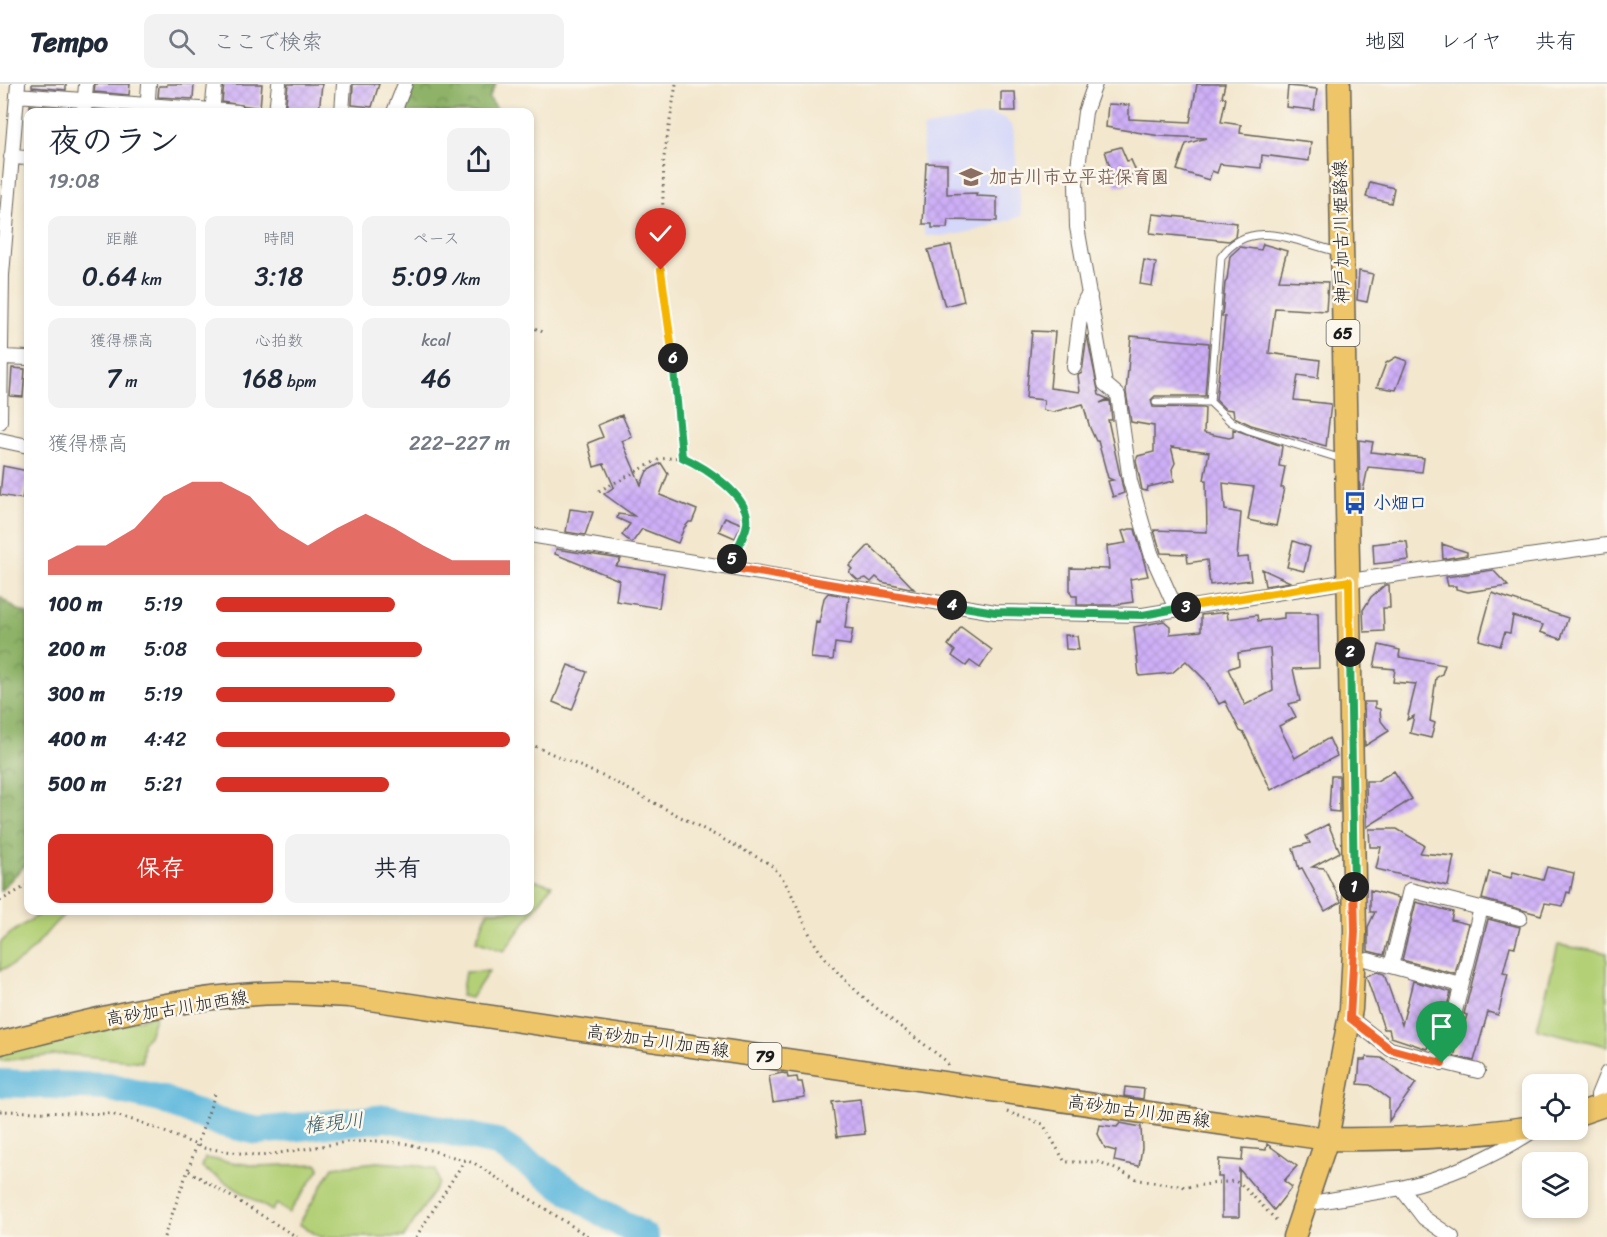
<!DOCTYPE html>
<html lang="ja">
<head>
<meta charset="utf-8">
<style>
  :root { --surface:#fff; --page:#f2f2f3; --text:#1f2937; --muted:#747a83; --line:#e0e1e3; --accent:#d93025 }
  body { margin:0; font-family:Sriracha,"Klee One",sans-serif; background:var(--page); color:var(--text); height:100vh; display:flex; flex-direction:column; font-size:22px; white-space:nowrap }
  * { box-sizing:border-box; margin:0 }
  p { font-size:20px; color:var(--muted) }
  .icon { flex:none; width:33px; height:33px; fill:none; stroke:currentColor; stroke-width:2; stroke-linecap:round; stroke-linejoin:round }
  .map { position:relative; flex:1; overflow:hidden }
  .sheet { position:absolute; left:24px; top:24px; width:510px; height:807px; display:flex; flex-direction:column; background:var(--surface); border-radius:12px; box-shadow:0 3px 9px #0003 }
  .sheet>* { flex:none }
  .controls { position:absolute; left:1522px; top:990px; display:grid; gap:12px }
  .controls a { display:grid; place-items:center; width:66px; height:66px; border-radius:12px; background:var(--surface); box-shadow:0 3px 9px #0003; font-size:30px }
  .pin { position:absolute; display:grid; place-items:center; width:51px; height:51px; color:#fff; margin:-62px -26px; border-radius:50% 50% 50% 0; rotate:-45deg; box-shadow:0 0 6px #0007 }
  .pin .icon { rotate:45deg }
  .km { position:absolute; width:30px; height:30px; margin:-15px; border-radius:50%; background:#222; color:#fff; font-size:16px; line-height:30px; text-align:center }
  .round { display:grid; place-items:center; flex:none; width:63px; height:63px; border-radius:12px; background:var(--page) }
  .head { display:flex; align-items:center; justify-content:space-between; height:102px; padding:0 24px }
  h1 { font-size:33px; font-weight:600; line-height:45px }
  .metrics { display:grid; grid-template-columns:repeat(3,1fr); gap:9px; height:102px; padding:6px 24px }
  .metrics div { display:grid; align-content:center; border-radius:12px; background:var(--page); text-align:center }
  .metrics b { font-size:26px; font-weight:600 }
  .metrics small { font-size:16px; font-weight:400 }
  .metrics p { font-size:16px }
  .chart { height:168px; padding:12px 24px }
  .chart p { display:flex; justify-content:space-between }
  .chart svg { width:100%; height:108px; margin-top:6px; fill:var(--accent); opacity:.7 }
  .primary-button { display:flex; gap:12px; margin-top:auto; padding:12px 24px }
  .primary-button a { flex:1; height:69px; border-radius:12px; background:var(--accent); color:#fff; font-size:24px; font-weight:600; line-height:69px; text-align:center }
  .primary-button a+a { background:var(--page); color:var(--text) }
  ul { padding:0 24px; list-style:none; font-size:20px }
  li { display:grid; grid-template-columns:96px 72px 1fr; align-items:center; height:45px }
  li i { height:15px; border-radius:8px; background:var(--accent) }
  header { display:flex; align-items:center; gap:36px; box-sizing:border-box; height:84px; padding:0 30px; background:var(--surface); border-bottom:2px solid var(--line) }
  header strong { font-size:28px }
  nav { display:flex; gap:33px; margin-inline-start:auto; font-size:21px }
  .search { width:420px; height:54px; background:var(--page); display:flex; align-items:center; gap:15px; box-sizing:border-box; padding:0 21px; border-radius:12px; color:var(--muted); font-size:22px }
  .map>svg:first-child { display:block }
  .built { fill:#d5d8f9 }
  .green { fill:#b3d077; stroke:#68764a; stroke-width:1.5 }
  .forest { fill:url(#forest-crowns); stroke:#556742; stroke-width:1.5 }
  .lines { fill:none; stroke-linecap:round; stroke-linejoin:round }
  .river { stroke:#60b9dd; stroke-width:28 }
  .building { fill:url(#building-cross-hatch); fill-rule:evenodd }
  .service-casing { stroke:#67635a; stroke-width:9 }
  .minor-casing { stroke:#67635a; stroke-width:16 }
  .primary-casing { stroke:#67635a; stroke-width:25 }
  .path { stroke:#67635a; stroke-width:3; stroke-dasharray:1.5 4.5; stroke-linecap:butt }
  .service { stroke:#fff; stroke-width:7 }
  .minor { stroke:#fff; stroke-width:14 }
  .primary { stroke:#eec569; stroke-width:22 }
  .split-1-casing { stroke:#fff; stroke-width:12 }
  .split-2-casing { stroke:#fff; stroke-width:12 }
  .split-3-casing { stroke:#fff; stroke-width:12 }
  .split-4-casing { stroke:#fff; stroke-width:12 }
  .split-5-casing { stroke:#fff; stroke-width:12 }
  .split-6-casing { stroke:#fff; stroke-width:12 }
  .split-7-casing { stroke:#fff; stroke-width:12 }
  .split-1 { stroke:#f0652b; stroke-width:8 }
  .split-2 { stroke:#22a559; stroke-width:8 }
  .split-3 { stroke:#f5b400; stroke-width:8 }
  .split-4 { stroke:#22a559; stroke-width:8 }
  .split-5 { stroke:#f0652b; stroke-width:8 }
  .split-6 { stroke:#22a559; stroke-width:8 }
  .split-7 { stroke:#f5b400; stroke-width:8 }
  .labels { text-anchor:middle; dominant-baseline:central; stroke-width:5; stroke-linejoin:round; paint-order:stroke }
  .shield { fill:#fbf7ec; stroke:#5f5e5a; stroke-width:1.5 }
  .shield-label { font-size:16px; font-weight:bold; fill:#1c1c1c }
  .education-label { font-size:18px; font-weight:bold; fill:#785e54; stroke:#fbf7ec; text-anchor:start }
  .street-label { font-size:18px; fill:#1c1c1c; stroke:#fbf7ec }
  .transit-label { font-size:18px; font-weight:bold; fill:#164399; stroke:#fbf7ec; text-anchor:start }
  .water-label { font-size:20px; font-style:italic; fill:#375b69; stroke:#fbf7ec }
</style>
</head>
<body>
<header>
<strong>Tempo</strong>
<div class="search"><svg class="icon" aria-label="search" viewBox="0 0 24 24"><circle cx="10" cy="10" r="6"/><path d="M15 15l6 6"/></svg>ここで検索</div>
<nav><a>地図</a><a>レイヤ</a><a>共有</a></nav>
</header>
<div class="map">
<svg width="1607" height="1153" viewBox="0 0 1607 1153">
  <defs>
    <pattern id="forest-crowns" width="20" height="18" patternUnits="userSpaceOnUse" patternTransform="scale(1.5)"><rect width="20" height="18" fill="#8eb268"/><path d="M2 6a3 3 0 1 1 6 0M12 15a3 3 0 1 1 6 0" fill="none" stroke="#739055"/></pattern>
    <pattern id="building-cross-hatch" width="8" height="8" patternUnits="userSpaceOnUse" patternTransform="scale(1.5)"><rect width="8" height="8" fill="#ceaff7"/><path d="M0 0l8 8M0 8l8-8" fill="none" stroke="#b096d3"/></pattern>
  </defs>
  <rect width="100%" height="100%" fill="#fbf7ec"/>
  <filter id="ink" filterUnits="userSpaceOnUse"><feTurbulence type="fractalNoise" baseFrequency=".0167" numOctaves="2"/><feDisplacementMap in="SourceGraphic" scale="12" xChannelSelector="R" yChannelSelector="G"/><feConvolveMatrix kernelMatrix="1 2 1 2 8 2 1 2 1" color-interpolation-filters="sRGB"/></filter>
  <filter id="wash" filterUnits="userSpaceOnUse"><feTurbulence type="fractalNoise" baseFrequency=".008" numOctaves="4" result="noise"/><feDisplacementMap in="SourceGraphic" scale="24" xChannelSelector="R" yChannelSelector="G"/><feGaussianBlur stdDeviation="1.35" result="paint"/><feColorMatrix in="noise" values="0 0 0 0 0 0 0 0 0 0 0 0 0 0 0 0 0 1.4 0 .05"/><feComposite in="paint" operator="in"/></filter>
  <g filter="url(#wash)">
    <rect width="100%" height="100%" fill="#f3e7cd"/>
    <!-- built -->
    <path class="built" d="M990,30l15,4 8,10 9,88 -44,14 -29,6h-24l-3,-17 1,-91z"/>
    <!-- green -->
    <path class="green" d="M530,795l22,6 -48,66 -28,-10 12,-30 42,-1z
      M44,827h25c-28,20 -33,48 -69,59v-27l11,-10z
      M1558,861l49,8v93l-70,-17z
      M489,887l-18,27 -10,-2 4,-24z
      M156,931l-7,21 -6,6 -1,20 -77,-8 -65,7v-7z
      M205,1074l52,8 61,-2 2,4 -31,45 -12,-9 -5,7 -70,-43z
      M377,1078l41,3 18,5 3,13 -35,54h-84l-21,-13 34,-57z"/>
    <!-- forest -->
    <path class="forest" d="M415,0h81l-7,14 10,14h-96z
      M0,513l16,12 12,5v248l-28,29z"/>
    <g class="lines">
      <!-- river -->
      <path class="river" d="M0,999l107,4 54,12 57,23 40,9 129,-13 109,24 107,71 42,24"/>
    </g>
    <g id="blocks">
      <!-- building -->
      <path class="building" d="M32,0h34v6l-34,-3z
        M95,0h35l-1,11 -35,-3z
        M167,0h27l-1,15 -35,-2 1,-11h8z
        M224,0h38l-2,24 -38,-6z
        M288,0h34l-3,28 -34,-1z
        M353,0h26l-7,23 -20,-2z
        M1197,0h28l-3,13 4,1 -5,24 20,3 -1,8 71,9 -2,19 -47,-6 -1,13 -41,-4 -3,9 -5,-2 -3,9 -32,-10 9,-26 20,-6 -46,-2 -54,-9 2,-23 21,1v14l61,3z
        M1288,2l29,3 -3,21 -28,-3z
        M1001,8h14l1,19h-15z
        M30,21l35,3v4h-35z
        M1121,63l6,14 4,-1 4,9 -4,8 1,6 -16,4 -11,-36z
        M926,79l21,1v30l30,-1 -1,3 21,1v24l-49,-1 -1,8h-15v-4h-9z
        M1370,98l24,6 -3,15 -25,-6z
        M1153,130l84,9 -2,14 -6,4 -79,-8z
        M1263,160l24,7 -8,29 49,2 -2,29 -51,-3 -6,45 51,7 -2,18 -20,-3 -4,25 37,4 -5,42 -75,-21 -17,-8 -1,-7 -8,-1 -9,-9 9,-83 -3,-1 3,-33 2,-3 3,-24 10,-9 21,3z
        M951,161l13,56 -19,5 -17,-56z
        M1144,176l12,3 -4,23 -12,-2z
        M1359,187l14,3 -6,28 -10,-2z
        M1032,247l23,1 -5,56 30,4 -2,-17 4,-2 5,-38 12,60 9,4 -8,4 10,-3 2,20h-4l16,73 -11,4 -5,-16 5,-1 -5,-2 -10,-37h-2l-6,-13 -7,-24 -30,8 -10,-2 1,-10 -18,-2z
        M1131,252l78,7 -4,53h-50l-4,4 2,7 52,1 -1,25 25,5 4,-1v-8l49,17 -3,20 6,1 -4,21h3l-8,38 -28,-6 6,-33 -31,-4 2,27 16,3 -4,45 11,-1 3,23 -41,5 -3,-25 -19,3 -1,-9 -26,-1 -7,-23 53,2 -1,-52h-2l5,-28 -38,-5 4,16 -3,6 2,12 -26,6 -1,4 -5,-1 -6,-30 2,-4 16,-4v-26l-23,-4 -5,-30z
        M1396,273l11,4 -11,29 -19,-3 9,-24z
        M12,284l13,1 -2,28 -13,-1z
        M622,331l10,22 -10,4 19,44 6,-14 14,-8 7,11 -8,21 37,15 -5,12h-3l-5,6 -6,15 -36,-14 -10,14 -10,-8 8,-11 -13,-6 1,-4 16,2 -30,-22 10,-7 -10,-23 -10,3 -6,-24 15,-6 -5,-12z
        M1359,356l14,2 -2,10 53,6 -2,14 -54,-5 -6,29h-2z
        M3,382l25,5 -6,28 -22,-4z
        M570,425l23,3 -8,23 -19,-3z
        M725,433l17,7 -7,14 -16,-7z
        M1130,445h5l13,47 -18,3 3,23 -20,3h-36v-9h-5l-2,-5v-23l39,1 -2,-23 19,-3 -4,-12z
        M1293,457l17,6 -6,24 -17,-4z
        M1400,457l7,1 2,18 -35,4 -1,-20z
        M1442,460l25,8v3l-24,4z
        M869,461l23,21 22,23 -32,-7 -6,-5 -5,5 -5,-4 -8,2 -9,-8 3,-3 -3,-3z
        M556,465l65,10 -5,7 48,7 -5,35 -43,-7 3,-21 -64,-26z
        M1262,485l28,13 -25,4z
        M1493,486l15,16 -40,6 -12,-3v-3h-8l-2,-9z
        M1385,501h4l1,23h-7l1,23 -20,1 -1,-22 8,-13z
        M828,509l21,4 -4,31 8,1 -3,16 -15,-2 -2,17 -22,-2 5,-36 3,1 5,-25z
        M1492,509l76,25 -7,21 -21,-7 3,-7 -30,-9 -3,17 -5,-1 -5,14 -21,-6z
        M1227,528l1,7 29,-4 1,6 26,-3v-5h34l1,55 -26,1 7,32 -11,3 7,13 -17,9 16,32 34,-20 8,18 -66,34 -27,-57 -4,-2 -15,-30 -6,3 -14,-24 -19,-19 -14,12 -33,3 -5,-49 30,-6 6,5v8l31,-3v-16zM1270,564l3,43 -28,14 -17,-36 11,-4 -1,-12z
        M961,543l31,23 -12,18 -10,-7 -4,5 -14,-10 3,-5 -7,-6z
        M1065,551l12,1 2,14 -13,-1z
        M1379,561l21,5 -1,7 46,8 -3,9 -6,4 -6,43 5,2 -4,15 -21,-5 4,-17 -7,4 9,-36 -23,-2 2,-13 -21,-2z
        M568,581l19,7 -15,38 -19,-8z
        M1364,618h11v6l5,1 1,12 8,10 -24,15z
        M1394,687l18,28 -45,28 -1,-46h11z
        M1331,692h8v36l-10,-1z
        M1328,740l12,28 -28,15 12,1 17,34 -16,9 -23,-43 -3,1 -6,-21 17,-5 -4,-7z
        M1369,745h28l27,16 -4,8 34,3 -6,30 -72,-17 5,-22h-11z
        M1547,783l27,6 -4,20 -3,-1 -4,14 -18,-3 -4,12 -59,-16 7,-27 22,6 2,-6 30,8z
        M1370,806l29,8 -15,57 -16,-4v-24l7,-15h-5z
        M1416,818l37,10 -2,8 17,4 -13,50 -53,-14z
        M1488,835l32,8 -5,20 -5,-1 -7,27 5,1 -10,41 -10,-3 -14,49 -20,-5 13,-41 -3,-1z
        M1377,888l7,2 18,51 11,-44 38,11 -5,17 -6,-1 -13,41 -36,-12 -2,-8h-5l-18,-53z
        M1366,973l15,1 35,25 -27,38v-22l-19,-14 -12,-1 2,-24h5z
        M782,989l5,1 1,4 9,-1 1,5h4l3,15 -32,5 -4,-26z
        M1125,1003l19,2 -1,10 -19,-3z
        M860,1015l5,35 -28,3 -5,-35z
        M1120,1039l21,4 1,21 -3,18 -25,-5 2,-10 -11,-3 -7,-14 2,-9 17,2z
        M1267,1060l30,22 -13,15 8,6 -18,23 -35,-41v48h-17v-40h-4l1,-18 23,2 1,-13 23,2z"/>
    </g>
  </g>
  <g filter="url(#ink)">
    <use href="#blocks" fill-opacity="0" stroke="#67635a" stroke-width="1.5"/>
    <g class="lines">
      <!-- service casing -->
      <g class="service-casing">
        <path id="service" d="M1339,168c-41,-9 -88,-37 -118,5l-11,145 21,20 18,8 93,29
          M1156,318h54"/>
      </g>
      <!-- minor casing -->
      <g class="minor-casing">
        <path id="minor" d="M1095,0l-10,28 -9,71 1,44 28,157 13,11 12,86 21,72 25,56
          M17,11l221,17
          M84,28l2,-28
          M147,28l2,-28
          M212,28l3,-28
          M276,28l3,-28
          M342,28l2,-28
          M394,28l11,-28
          M11,73l17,1
          M2,273l26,1
          M1074,283l7,-57 5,-12 4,-2
          M0,338l2,-147 16,-191
          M0,356l28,6
          M530,451l465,77 148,3 206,-34 258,-36
          M1368,876l93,25
          M1391,882l19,-76 110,28
          M1350,934l40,31 88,22
          M1442,979l39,-155
          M1598,1023v-12l9,-22
          M1401,1104c46,-11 92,-31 132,-57
          M1306,1120l95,-16 23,30 28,19"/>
      </g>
      <!-- primary casing -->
      <g class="primary-casing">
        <path id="primary" d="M0,959c93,-23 188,-49 284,-50 22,0 43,2 65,3l978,143c70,1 137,-2 206,-12
          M1578,1030l29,-10
          M1294,1153l33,-98 24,-130 4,-77 -16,-848"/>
      </g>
      <!-- path -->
      <path class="path" d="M676,0l-12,73 -3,113 15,107 6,80c22,10 69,39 65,67 -2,10 -9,21 -13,31
        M530,242l13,6
        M599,407l61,-32 22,-2
        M530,660l77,34 163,86c27,25 30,63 53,91 33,43 81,73 123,106l2,5
        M0,817l28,-16
        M0,1027l111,3 29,8 64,26 57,8 86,-14 31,-1 31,3 65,19 115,74
        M1007,1028l36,12 22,38h35l39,18 47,7 48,-6 7,3 38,39
        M189,1087l108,66
        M164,1153l51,-143
        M416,1153l49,-77"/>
      <!-- service -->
      <use href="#service" class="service"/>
      <!-- minor -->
      <use href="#minor" class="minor"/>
      <!-- primary -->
      <use href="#primary" class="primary"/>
    </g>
  </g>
  <g class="lines" filter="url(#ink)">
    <!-- split-1 casing -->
    <g class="split-1-casing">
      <path id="split-1" d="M1354,803l1,45 -5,86 40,31 52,14"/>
    </g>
    <!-- split-2 casing -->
    <g class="split-2-casing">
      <path id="split-2" d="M1350,568l4,235"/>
    </g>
    <!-- split-3 casing -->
    <g class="split-3-casing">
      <path id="split-3" d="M1186,523l163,-26 1,71"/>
    </g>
    <!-- split-4 casing -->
    <g class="split-4-casing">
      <path id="split-4" d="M952,521l43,7 148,3 43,-8"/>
    </g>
    <!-- split-5 casing -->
    <g class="split-5-casing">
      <path id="split-5" d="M732,475l-3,8 223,38"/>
    </g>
    <!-- split-6 casing -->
    <g class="split-6-casing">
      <path id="split-6" d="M673,274l9,99c22,10 69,39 65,67 -2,12 -10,24 -15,35"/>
    </g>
    <!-- split-7 casing -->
    <g class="split-7-casing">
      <path id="split-7" d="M661,186l12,88"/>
    </g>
    <!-- split-1 -->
    <use href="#split-1" class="split-1"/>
    <!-- split-2 -->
    <use href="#split-2" class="split-2"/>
    <!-- split-3 -->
    <use href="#split-3" class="split-3"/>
    <!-- split-4 -->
    <use href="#split-4" class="split-4"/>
    <!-- split-5 -->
    <use href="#split-5" class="split-5"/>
    <!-- split-6 -->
    <use href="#split-6" class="split-6"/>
    <!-- split-7 -->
    <use href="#split-7" class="split-7"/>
  </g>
  <!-- icons -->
  <defs>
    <g id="school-bare" transform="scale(1.8)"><path d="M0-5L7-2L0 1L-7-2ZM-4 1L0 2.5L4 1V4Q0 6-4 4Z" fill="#8d6e63" stroke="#fbf7ec" stroke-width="2.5" paint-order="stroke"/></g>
    <g id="bus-bare" transform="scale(1.8)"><path d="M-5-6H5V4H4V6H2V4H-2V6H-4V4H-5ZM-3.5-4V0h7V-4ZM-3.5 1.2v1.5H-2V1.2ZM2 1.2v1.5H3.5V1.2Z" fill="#1a4fb4" stroke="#fbf7ec" stroke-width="2.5" paint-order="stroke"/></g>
  </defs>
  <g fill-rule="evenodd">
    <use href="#school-bare" x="971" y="93"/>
    <use href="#bus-bare" x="1355" y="419"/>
  </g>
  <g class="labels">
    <!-- shield labels -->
    <g class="shield">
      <rect x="1326.5" y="236" width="33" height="26" rx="4.5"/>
      <rect x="748.5" y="959" width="33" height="26" rx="4.5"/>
    </g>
    <g class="shield-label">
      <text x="1343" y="249">65</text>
      <text x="765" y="972">79</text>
    </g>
    <!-- education labels -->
    <g class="education-label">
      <text x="989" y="93">加古川市立平荘保育園</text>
    </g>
    <!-- street labels -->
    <g class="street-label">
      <text transform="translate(1341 148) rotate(-91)">神戸加古川姫路線</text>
      <text transform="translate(177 924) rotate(-9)">高砂加古川加西線</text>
      <text transform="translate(658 957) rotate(8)">高砂加古川加西線</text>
      <text transform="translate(1139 1027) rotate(8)">高砂加古川加西線</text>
    </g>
    <!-- transit labels -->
    <g class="transit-label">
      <text x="1373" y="419">小畑口</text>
    </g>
    <!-- water labels -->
    <g class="water-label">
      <text transform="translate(334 1039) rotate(-6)">権現川</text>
    </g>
  </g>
</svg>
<div class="controls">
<a><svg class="icon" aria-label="locate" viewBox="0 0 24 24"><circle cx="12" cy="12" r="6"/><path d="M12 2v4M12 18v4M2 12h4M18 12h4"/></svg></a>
<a><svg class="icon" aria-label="layers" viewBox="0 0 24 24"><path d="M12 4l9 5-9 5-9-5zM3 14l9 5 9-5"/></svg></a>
</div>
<div class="pin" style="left:1442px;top:979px;background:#1e9e55"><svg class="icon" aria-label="arrive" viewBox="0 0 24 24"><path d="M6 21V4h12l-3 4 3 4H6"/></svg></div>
<div class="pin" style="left:661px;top:186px;background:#d93025"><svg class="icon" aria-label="check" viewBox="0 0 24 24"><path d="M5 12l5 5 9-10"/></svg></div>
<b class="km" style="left:1354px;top:803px">1</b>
<b class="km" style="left:1350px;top:568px">2</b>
<b class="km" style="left:1186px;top:523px">3</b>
<b class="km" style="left:952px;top:521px">4</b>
<b class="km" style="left:732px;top:475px">5</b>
<b class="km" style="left:673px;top:274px">6</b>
<section class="sheet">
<div class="head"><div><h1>夜のラン</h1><p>19:08</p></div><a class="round"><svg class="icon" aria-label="share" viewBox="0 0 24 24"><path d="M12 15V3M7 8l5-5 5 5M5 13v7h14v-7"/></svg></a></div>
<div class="metrics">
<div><p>距離</p><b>0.64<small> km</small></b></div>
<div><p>時間</p><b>3:18</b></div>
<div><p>ペース</p><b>5:09<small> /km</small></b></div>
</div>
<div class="metrics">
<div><p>獲得標高</p><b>7<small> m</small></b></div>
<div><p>心拍数</p><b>168<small> bpm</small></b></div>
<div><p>kcal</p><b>46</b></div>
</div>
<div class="chart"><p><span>獲得標高</span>222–227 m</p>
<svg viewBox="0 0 160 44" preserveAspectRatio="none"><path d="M0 44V38L10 32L20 32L30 25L40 12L50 6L60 6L70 12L80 25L90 32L100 25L110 19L120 25L130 32L140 38L150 38L160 38V44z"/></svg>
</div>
<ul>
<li><b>100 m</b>5:19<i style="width:61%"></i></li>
<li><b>200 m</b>5:08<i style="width:70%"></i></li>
<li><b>300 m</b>5:19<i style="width:61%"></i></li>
<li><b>400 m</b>4:42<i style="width:100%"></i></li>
<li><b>500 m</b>5:21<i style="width:59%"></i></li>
</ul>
<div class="primary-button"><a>保存</a><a>共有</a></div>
</section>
</div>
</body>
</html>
